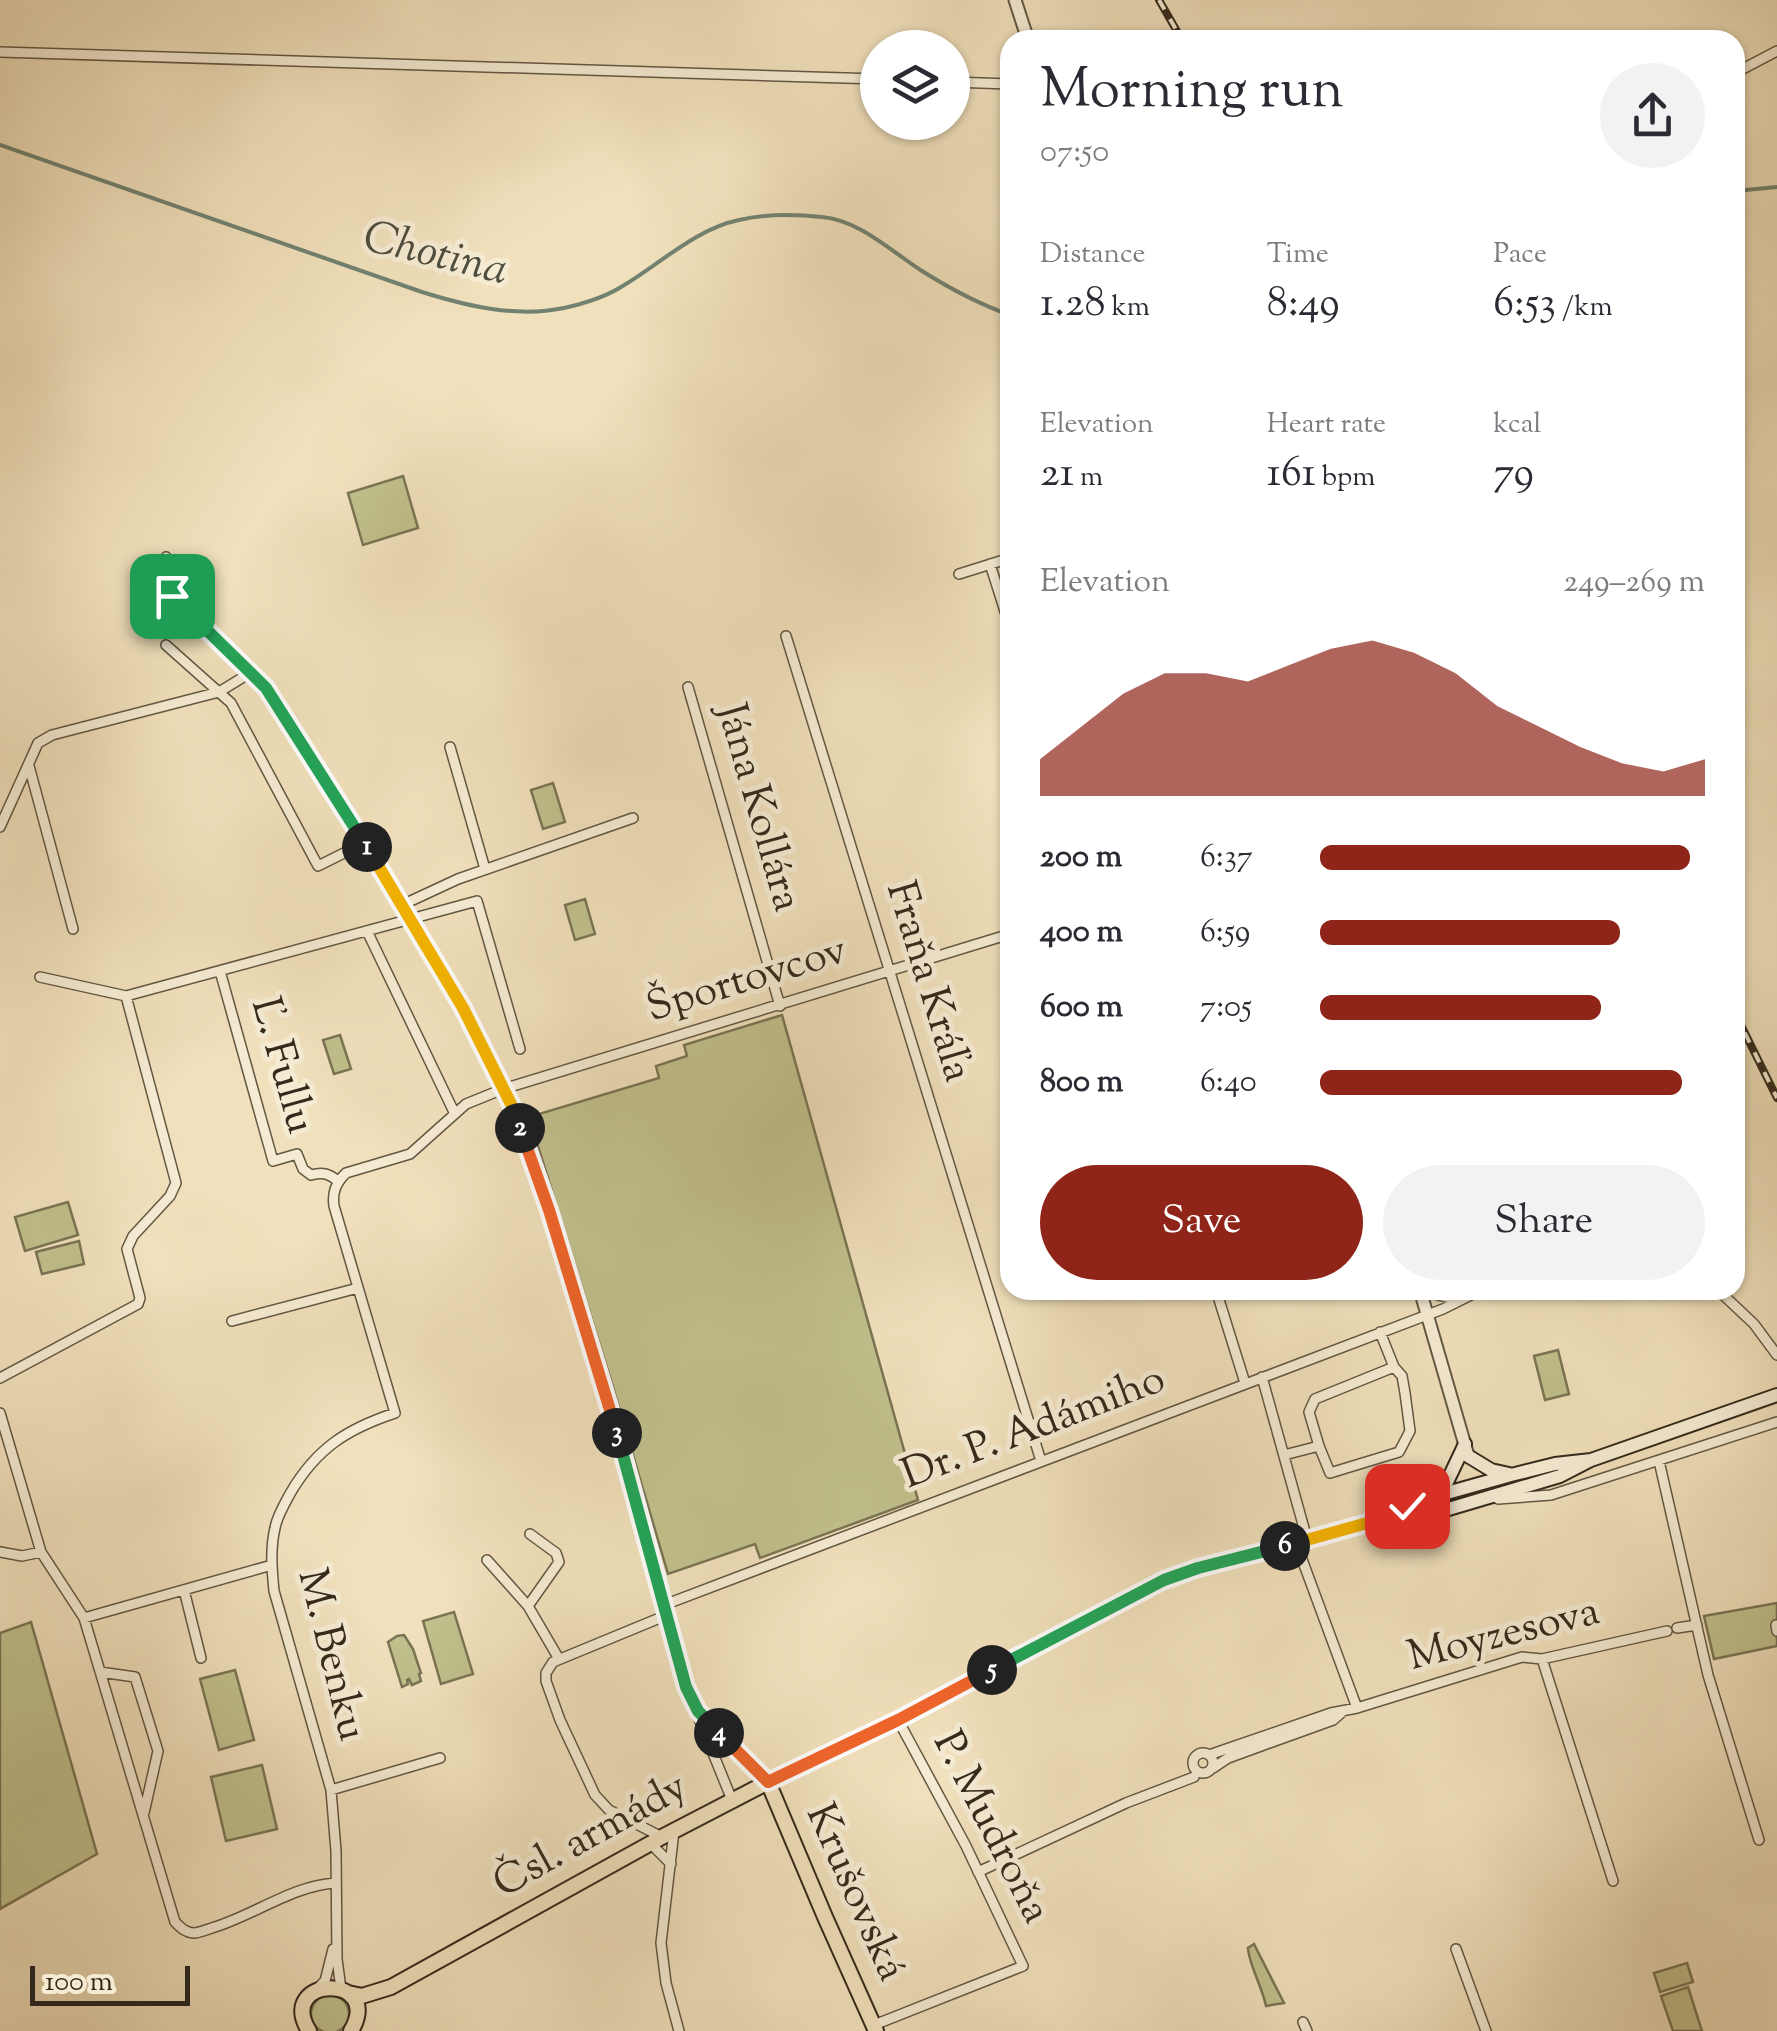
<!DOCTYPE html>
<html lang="en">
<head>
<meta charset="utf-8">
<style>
  :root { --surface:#fff; --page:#f2f2f3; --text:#2b2b33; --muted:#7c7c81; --accent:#8f2418 }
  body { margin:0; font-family:"Sorts Mill Goudy",serif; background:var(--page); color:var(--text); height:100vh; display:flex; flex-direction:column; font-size:38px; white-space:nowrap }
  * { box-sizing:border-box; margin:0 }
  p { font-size:32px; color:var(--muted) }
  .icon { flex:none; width:55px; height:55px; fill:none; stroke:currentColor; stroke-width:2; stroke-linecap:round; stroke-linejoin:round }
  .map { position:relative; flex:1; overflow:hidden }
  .sheet { position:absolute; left:1000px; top:30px; width:745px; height:1270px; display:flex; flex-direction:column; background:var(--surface); border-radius:30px; box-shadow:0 2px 8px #0004 }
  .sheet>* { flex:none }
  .buttons { position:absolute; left:860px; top:30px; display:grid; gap:20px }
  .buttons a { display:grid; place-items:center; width:110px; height:110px; border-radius:50%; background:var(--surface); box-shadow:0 2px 8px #0004; font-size:50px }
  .scale { position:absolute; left:30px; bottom:25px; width:160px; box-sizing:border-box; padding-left:10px; border:5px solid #34291b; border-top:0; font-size:28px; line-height:35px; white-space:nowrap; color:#34291b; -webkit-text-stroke:8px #f5ebd3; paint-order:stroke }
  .pin { position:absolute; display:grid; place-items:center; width:85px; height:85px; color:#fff; margin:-42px; border-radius:20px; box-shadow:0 5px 15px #0006 }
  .km { position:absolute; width:50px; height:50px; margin:-25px; border-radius:50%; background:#222; color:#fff; font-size:28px; line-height:50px; text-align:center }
  .round { display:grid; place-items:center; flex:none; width:105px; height:105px; border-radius:52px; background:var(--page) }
  .overview { display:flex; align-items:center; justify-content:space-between; height:170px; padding:0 40px }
  h1 { font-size:55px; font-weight:600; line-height:75px }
  .figures { display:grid; grid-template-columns:repeat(3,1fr); gap:15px; height:170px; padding:10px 40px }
  .figures div { display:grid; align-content:center }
  .figures b { font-size:42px; font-weight:600 }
  .figures small { font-size:28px; font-weight:400 }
  .figures p { font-size:28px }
  .chart { height:280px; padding:20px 40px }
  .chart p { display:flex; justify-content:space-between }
  .chart svg { width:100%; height:180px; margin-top:10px; fill:var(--accent); opacity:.7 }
  .cta { display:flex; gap:20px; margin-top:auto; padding:20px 40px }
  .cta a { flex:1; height:115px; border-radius:60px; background:var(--accent); color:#fff; font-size:40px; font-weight:600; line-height:115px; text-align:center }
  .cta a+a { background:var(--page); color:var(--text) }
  ul { padding:0 40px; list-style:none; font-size:32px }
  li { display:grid; grid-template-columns:160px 120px 1fr; align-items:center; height:75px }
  li i { height:25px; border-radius:12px; background:var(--accent) }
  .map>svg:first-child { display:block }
  .green { fill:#c0c08c; stroke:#7a7454; stroke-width:2.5 }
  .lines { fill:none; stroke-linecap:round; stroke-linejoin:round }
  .stream { stroke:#728271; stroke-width:4 }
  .minor-casing { stroke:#635743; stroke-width:12 }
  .tertiary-casing { stroke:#635743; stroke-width:15 }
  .secondary-casing { stroke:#34291b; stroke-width:16 }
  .primary-casing { stroke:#34291b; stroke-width:18 }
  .minor { stroke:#f5ebd3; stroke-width:9 }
  .tertiary { stroke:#f5ebd3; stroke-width:11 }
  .secondary { stroke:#f5ebd3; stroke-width:12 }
  .primary { stroke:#f0e0bb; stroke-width:14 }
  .rail-casing { stroke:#34291b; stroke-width:8 }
  .rail { stroke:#f5ebd3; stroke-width:4; stroke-dasharray:11; stroke-linecap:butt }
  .split-1-casing { stroke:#fff; stroke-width:20 }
  .split-2-casing { stroke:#fff; stroke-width:20 }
  .split-3-casing { stroke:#fff; stroke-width:20 }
  .split-4-casing { stroke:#fff; stroke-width:20 }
  .split-5-casing { stroke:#fff; stroke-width:20 }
  .split-6-casing { stroke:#fff; stroke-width:20 }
  .split-7-casing { stroke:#fff; stroke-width:20 }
  .split-1 { stroke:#22a559; stroke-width:12 }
  .split-2 { stroke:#f5b400; stroke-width:12 }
  .split-3 { stroke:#f0652b; stroke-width:12 }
  .split-4 { stroke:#22a559; stroke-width:12 }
  .split-5 { stroke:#f0652b; stroke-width:12 }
  .split-6 { stroke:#22a559; stroke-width:12 }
  .split-7 { stroke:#f5b400; stroke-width:12 }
  .labels { text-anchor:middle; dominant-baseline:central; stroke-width:10; stroke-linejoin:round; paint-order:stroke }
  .street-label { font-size:42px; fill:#34291b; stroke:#f5ebd3 }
  .water-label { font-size:45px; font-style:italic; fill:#4e4e3f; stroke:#f5ebd3 }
</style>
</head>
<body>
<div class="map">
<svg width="1777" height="2031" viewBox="0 0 1777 2031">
  <rect width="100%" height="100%" fill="#f0e0bb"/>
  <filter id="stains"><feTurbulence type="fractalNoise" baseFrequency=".002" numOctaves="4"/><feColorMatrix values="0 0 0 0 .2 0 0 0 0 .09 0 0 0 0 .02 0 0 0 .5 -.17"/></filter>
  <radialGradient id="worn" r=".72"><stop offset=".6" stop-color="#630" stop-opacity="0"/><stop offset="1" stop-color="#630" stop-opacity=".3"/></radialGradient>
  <!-- green -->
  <path class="green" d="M403,476l15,52 -55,17 -15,-52z
    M553,783l12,39 -22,7 -12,-39z
    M585,899l10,35 -20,6 -10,-35z
    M782,1015l136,485 -158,58 -5,-14 -87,30 -55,-187 -84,-270 130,-39 -3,-12 31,-10 -3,-11z
    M340,1035l11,34 -17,5 -11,-34z
    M68,1202l10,33 -53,16 -10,-34z
    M79,1241l5,23 -42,10 -6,-22z
    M1558,1350l11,44 -24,6 -11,-44z
    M1777,1603v43l-63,13 -10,-43z
    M454,1612l19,62 -32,10 -18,-63z
    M31,1622l66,232 -97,55v-276z
    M404,1635l9,14 8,24 -2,1 2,7 -9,4 -3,-6 -2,1 1,4 -6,3 -14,-45 9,-6z
    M235,1670l19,70 -35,10 -19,-71z
    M262,1765l15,64 -51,12 -15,-64z
    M1254,1944l30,59 -18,3c-4,-20 -17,-41 -18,-58z
    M1687,1963l6,19 -33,10 -6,-19z
    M1688,1987l14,44h-29l-12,-35z
    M311 2014a19 19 0 1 1 38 0a19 19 0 1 1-38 0Z"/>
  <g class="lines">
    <!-- stream -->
    <path class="stream" d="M0,145l422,147c45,14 94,26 142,16 18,-4 41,-11 57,-21 38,-22 74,-58 118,-67 26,-6 57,-6 83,-3 37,3 70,35 100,54 27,17 57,33 88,44
      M1735,191l42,-4"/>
    <!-- minor casing -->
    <g class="minor-casing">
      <path id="minor" d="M0,52l878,27
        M1735,73l42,-22
        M952,82l58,2
        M166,557l-3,19 9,20 94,93 52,78 145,241 52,104 34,98 71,232 66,245 46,113
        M990,564l20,63
        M959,574l51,-16
        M786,636l255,825
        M166,645l65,58 87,163 46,-23
        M688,687l92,319
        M450,747l35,122
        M29,766l44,163
        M0,827l38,-84 14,-8 167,-43 31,-19
        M402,905l56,-26 175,-61
        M367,931l87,181
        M220,971l53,190 24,-7 6,15 8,6c11,-3 17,-2 27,6
        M40,977l86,19
        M1216,1290l29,93
        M1430,1290l8,5 21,5
        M1718,1290l36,34 23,31
        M232,1321l126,-33
        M1262,1377l45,162
        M0,1378l138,-74 2,-6 -13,-49 6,-13 37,-40 6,-13 -50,-187 351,-95 43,148
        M0,1413l41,139 43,66 188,-53
        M1319,1446l-10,-34 6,-13 79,-32
        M1284,1455l35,-9 11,27 69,-21 11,-21 -5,-38 -3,-17 -8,-9 -14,-35
        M1659,1461l49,214 51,165
        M1498,1499l53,-4 226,-73
        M530,1534l26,19 3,9 -31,44 31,53
        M1296,1543l61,165
        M0,1552l22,4 19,-4
        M487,1560l41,46
        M184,1590l17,68
        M664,1605l779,-296 38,-19
        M84,1618l91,304c6,6 11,11 20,11 7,-1 16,-5 23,-7 39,-13 77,-41 118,-43
        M1776,1625l1,6
        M1677,1628l20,-3
        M1542,1659l71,222
        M100,1672l35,5 23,74 -14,62
        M700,1713l68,69
        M1193 1763a10 10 0 1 1 20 0a10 10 0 1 1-20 0Z
        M1209,1755l122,-42 26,-5 165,-51 20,2 125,-28
        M1213,1768l15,-10 105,-38 8,-7
        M331,1790l109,-32
        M674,1831l-13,112 5,40 13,48
        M662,1837l-53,-27 -14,-15 -35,-75 -14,-39v-8l7,-11 114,-47
        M651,1844l20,20
        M978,1872l148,-69 68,-26
        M1456,1949l30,82
        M317,1989l8,-8 8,-32
        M341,1989l-4,-30 -1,-108 -5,-61 -57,-199c-2,-20 -4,-42 1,-63 2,-12 10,-25 16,-36 26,-44 56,-63 104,-79l-61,-207c-2,-14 2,-23 12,-33l64,-19 56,-50 37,-15 507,-155
        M1303,2022l4,9
        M874,2025l149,-59 -57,-120 -68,-126"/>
    </g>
    <!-- tertiary casing -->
    <g class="tertiary-casing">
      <path id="tertiary" d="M1015,0l13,40
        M1420,1290l47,162"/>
    </g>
    <!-- secondary casing -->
    <g class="secondary-casing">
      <path id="secondary" d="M1468,1456l23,14 18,4
        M1431,1496l16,-14 18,-38
        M1386,1520l29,-1 145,-43 31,-16 186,-65
        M768,1782l130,-62 229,-122 52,-24 199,-54 51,-22 82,-23 44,-11 36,-4"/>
    </g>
    <!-- primary casing -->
    <g class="primary-casing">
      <path id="primary" d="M348,1993l14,3 29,-9 271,-150 106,-55 57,135 51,114
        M309,2031c-34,-56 76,-58 42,0"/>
    </g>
    <!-- minor -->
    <use href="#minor" class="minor"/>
    <!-- tertiary -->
    <use href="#tertiary" class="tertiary"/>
    <!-- secondary -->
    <use href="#secondary" class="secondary"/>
    <!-- primary -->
    <use href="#primary" class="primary"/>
    <!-- rail casing -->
    <g class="rail-casing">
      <path id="rail" d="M1159,0l23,40
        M1735,1013l42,85"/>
    </g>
    <!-- rail -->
    <use href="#rail" class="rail"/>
  </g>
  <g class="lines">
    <!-- split-1 casing -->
    <g class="split-1-casing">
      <path id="split-1" d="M172,596l94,92 101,159"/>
    </g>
    <!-- split-2 casing -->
    <g class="split-2-casing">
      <path id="split-2" d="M367,847l96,161 52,104 5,16"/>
    </g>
    <!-- split-3 casing -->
    <g class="split-3-casing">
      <path id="split-3" d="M520,1128l29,82 68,223"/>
    </g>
    <!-- split-4 casing -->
    <g class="split-4-casing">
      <path id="split-4" d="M617,1433l69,254 12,24 21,22"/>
    </g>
    <!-- split-5 casing -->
    <g class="split-5-casing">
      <path id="split-5" d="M719,1733l49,49 130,-62 94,-50"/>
    </g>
    <!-- split-6 casing -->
    <g class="split-6-casing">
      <path id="split-6" d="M992,1670l172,-90 34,-12 87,-22"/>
    </g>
    <!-- split-7 casing -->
    <g class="split-7-casing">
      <path id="split-7" d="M1285,1546l93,-26 29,-14"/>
    </g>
    <!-- split-1 -->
    <use href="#split-1" class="split-1"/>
    <!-- split-2 -->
    <use href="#split-2" class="split-2"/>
    <!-- split-3 -->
    <use href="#split-3" class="split-3"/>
    <!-- split-4 -->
    <use href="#split-4" class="split-4"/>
    <!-- split-5 -->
    <use href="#split-5" class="split-5"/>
    <!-- split-6 -->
    <use href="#split-6" class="split-6"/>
    <!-- split-7 -->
    <use href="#split-7" class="split-7"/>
  </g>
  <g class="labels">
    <!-- street labels -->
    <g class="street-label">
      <text transform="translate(757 808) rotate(74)">Jána Kollára</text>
      <text transform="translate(747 981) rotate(-17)">Športovcov</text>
      <text transform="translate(927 982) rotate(73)">Fraňa Kráľa</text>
      <text transform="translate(281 1066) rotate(74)">Ľ. Fullu</text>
      <text transform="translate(1034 1429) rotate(-21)">Dr. P. Adámiho</text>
      <text transform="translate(1504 1636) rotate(-14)">Moyzesova</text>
      <text transform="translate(330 1655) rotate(76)">M. Benku</text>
      <text transform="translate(990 1828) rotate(63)">P. Mudroňa</text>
      <text transform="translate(591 1837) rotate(-29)">Čsl. armády</text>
      <text transform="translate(854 1893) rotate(66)">Krušovská</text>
    </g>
    <!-- water labels -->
    <g class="water-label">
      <text transform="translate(435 256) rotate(14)">Chotina</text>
    </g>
  </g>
  <rect width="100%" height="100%" filter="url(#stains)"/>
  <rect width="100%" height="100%" fill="url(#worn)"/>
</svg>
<div class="buttons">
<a><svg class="icon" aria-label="layers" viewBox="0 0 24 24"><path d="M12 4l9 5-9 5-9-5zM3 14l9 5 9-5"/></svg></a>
</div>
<div class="scale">100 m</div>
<div class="pin" style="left:172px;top:596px;background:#1e9e55"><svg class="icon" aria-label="arrive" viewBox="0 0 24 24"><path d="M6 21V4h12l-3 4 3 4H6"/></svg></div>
<div class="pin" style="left:1407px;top:1506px;background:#d93025"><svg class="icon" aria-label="check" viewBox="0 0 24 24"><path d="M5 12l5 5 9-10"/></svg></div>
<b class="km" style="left:367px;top:847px">1</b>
<b class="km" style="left:520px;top:1128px">2</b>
<b class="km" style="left:617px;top:1433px">3</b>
<b class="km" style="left:719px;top:1733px">4</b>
<b class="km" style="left:992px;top:1670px">5</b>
<b class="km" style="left:1285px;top:1546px">6</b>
<section class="sheet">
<div class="overview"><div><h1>Morning run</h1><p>07:50</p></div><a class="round"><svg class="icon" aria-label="share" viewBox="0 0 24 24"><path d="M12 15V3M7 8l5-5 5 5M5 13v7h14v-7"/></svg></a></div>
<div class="figures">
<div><p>Distance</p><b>1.28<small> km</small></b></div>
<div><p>Time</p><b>8:49</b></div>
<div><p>Pace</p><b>6:53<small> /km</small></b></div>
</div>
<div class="figures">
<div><p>Elevation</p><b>21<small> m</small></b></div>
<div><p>Heart rate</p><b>161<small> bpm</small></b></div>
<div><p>kcal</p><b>79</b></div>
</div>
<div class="chart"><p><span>Elevation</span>249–269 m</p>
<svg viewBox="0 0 160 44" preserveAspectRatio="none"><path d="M0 44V35L10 27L20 19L30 14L40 14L50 16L60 12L70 8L80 6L90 9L100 14L110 22L120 27L130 32L140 36L150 38L160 35V44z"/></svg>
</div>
<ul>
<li><b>200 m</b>6:37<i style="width:96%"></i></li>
<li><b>400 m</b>6:59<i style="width:78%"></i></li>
<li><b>600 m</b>7:05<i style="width:73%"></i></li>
<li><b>800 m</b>6:40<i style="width:94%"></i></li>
</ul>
<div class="cta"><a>Save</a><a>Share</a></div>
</section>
</div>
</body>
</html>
